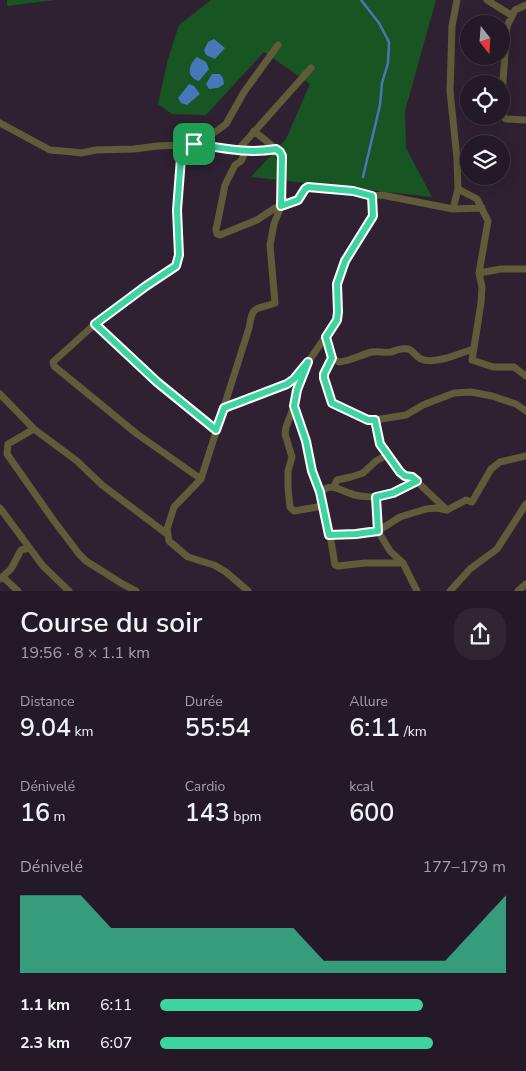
<!DOCTYPE html>
<html lang="fr">
<head>
<meta charset="utf-8">
<style>
  :root { --surface:#241926; --page:#302632; --text:#f1f3f6; --muted:#a3a0a7; --line:#413843; --accent:#3ed4a2 }
  body { margin:0; font-family:"Nunito Sans",sans-serif; background:var(--page); color:var(--text); height:100vh; display:flex; flex-direction:column; font-size:19px; white-space:nowrap }
  * { box-sizing:border-box; margin:0 }
  p { font-size:16px; color:var(--muted) }
  .icon { flex:none; width:28px; height:28px; fill:none; stroke:currentColor; stroke-width:2; stroke-linecap:round; stroke-linejoin:round }
  .map { position:relative; height:591px; overflow:hidden }
  .side { display:flex; flex-direction:column; background:var(--surface); flex:1 }
  .side>* { flex:none }
  .needle { width:32px; rotate:163deg }
  .tools { position:absolute; left:460px; top:15px; display:grid; gap:10px }
  .tools a { display:grid; place-items:center; width:50px; height:50px; border-radius:50%; background:var(--surface); box-shadow:0 2px 12px #0003,0 0 0 1px var(--line); font-size:25px }
  .pin { position:absolute; display:grid; place-items:center; width:42px; height:42px; color:#fff; margin:-21px; border-radius:10px; box-shadow:0 2px 8px #0006 }
  .round { display:grid; place-items:center; flex:none; width:52px; height:52px; border-radius:20px; background:var(--page) }
  .head { display:flex; align-items:center; justify-content:space-between; height:85px; padding:0 20px }
  h1 { font-size:28px; font-weight:600; line-height:38px }
  .stats { display:grid; grid-template-columns:repeat(3,1fr); gap:8px; height:85px; padding:5px 20px }
  .stats div { display:grid; align-content:center }
  .stats b { font-size:25px; font-weight:600 }
  .stats small { font-size:14px; font-weight:400 }
  .stats p { font-size:14px }
  .chart { height:140px; padding:10px 20px }
  .chart p { display:flex; justify-content:space-between }
  .chart svg { width:100%; height:90px; margin-top:5px; fill:var(--accent); opacity:.7 }
  ul { padding:0 20px; list-style:none; font-size:16px }
  li { display:grid; grid-template-columns:80px 60px 1fr; align-items:center; height:38px }
  li i { height:12px; border-radius:6px; background:var(--accent) }
  .map>svg:first-child { display:block }
  .green { fill:#175522 }
  .water { fill:#4677b8 }
  .lines { fill:none; stroke-linecap:round; stroke-linejoin:round }
  .stream { stroke:#4677b8; stroke-width:2.5 }
  .street { stroke:#605c39; stroke-width:7 }
  .route-casing { stroke:#fff; stroke-width:10 }
  .route { stroke:#3ed4a2; stroke-width:6 }
</style>
</head>
<body>
<div class="map">
<svg width="526" height="591" viewBox="0 0 526 591">
  <rect width="100%" height="100%" fill="#302132"/>
  <!-- green -->
  <path class="green" d="M7,0h48l-48,6z
    M211,0h225l-31,111 1,37 26,49 -181,-20 35,-38 24,-55 -46,-32 -58,63 -34,-1 -14,-10 10,-45 11,-34z"/>
  <!-- water -->
  <path class="water" d="M214,39l11,9 -10,11 -9,-4 -2,-5 4,-8z
    M197,57l9,5 3,7 -10,12c-13,-4 -11,-16 -2,-24z
    M212,74h8l3,4 1,6 -6,4 -9,1 -3,-5z
    M189,84l5,2 6,8 -13,11 -6,-2 -3,-5z"/>
  <g class="lines">
    <!-- stream -->
    <path class="stream" d="M361,0l18,23 10,19 -1,21 -6,20 -2,22 -17,72"/>
    <!-- street -->
    <path class="street" d="M487,0l24,15
      M501,108l6,-82 8,-16 11,-5
      M501,115l5,4 20,1
      M0,123l50,27 23,2 8,1 15,-3 38,-1 24,-3 24,-1 12,-2 50,9h15l17,-3
      M194,143l17,-8 15,-11 18,-32 34,-47
      M182,145l-5,65 2,45 -3,11 -30,20 -51,38 -42,38 1,4 83,68 64,45
      M237,151l74,-83
      M244,152c-1,8 -2,9 -9,13l-10,20 -9,45 1,4 3,1 37,-15 18,-12 24,-8 6,-11 3,-2 45,4 19,5 10,-1 71,14 29,-1
      M458,189l19,10 11,22 -9,52 3,14 -1,16 -9,57 21,7h21l12,9
      M453,209l5,-20 -1,-30 -7,-68 2,-65 5,-26
      M479,273l22,-4h25
      M95,324l62,58 59,48
      M326,337l6,21 7,4c12,-1 21,-7 33,-10 6,-1 12,1 19,0 4,-1 7,-3 11,-3 11,-2 11,6 19,10 13,6 40,-6 52,-10
      M332,358l-8,16 8,29 35,17h8l31,-5 17,-10 31,-12 17,-1 21,4 24,8 10,7
      M306,367l-9,23 -3,15 12,36 6,30 8,21 8,31 7,42 3,1 27,-3h38
      M0,394l34,35 43,32 25,24 65,49
      M294,406l-8,21 -1,7 7,23 -4,14v17l2,19 4,4 29,-5
      M224,408l63,-24 7,-5 14,-17 29,-42 1,-8 -1,-28 8,-23 28,-45 -1,-20
      M375,420l5,24 20,28 5,4 7,1 35,33
      M34,429l-26,15 -1,10 47,67 25,33 7,7 35,22 15,8
      M334,486l3,-6 14,-3 12,-4 13,-12 13,-7
      M320,492c12,-9 17,-3 29,1 8,4 19,4 28,4 15,-1 27,-9 40,-16
      M376,497l2,34 12,20 13,12 14,28
      M0,508l43,58 26,25
      M329,535l27,-1 22,-3 22,-14 26,-8 10,-1 11,2 19,-10 6,2 19,-33 9,-7 26,-6
      M3,577l15,14
      M0,579l11,-10 10,-19 8,-2
      M248,591l-22,-19 -12,-7 -26,-8 -19,-16 -2,-12 7,-22 27,-28 48,-151c4,-25 6,-17 26,-25l-5,-58 4,-21 7,-18 1,-50 -2,-4 -26,-21
      M450,591l20,-22 27,-20 29,-45
      M518,591l8,-7"/>
  </g>
  <g class="lines">
    <!-- route casing -->
    <g class="route-casing">
      <path id="route" d="M194,144c28,4 54,10 82,5l4,3 2,4 -1,50 17,-6 7,-11 3,-2 45,4 19,5 1,20 -28,45 -8,23 1,28 -1,8 -11,17 6,21 -8,16v4l8,25 36,17h7l5,24 20,28 5,4 7,1 5,4 -24,12 -17,4 2,34 -22,3 -27,1 -9,-43 -8,-21 -6,-30 -12,-35 3,-16 11,-28 -14,17 -7,5 -63,24 -8,22 -59,-48 -62,-58 51,-38 30,-20 3,-11 -2,-45 5,-65z"/>
    </g>
    <!-- route -->
    <use href="#route" class="route"/>
  </g>
</svg>
<div class="tools">
<a><svg class="needle" viewBox="-14 -14 28 28"><path d="M0-13l5 13h-10z" fill="#e53935"/><path d="M0 13l5-13h-10z" fill="#a3a0a7"/></svg></a>
<a><svg class="icon" aria-label="locate" viewBox="0 0 24 24"><circle cx="12" cy="12" r="6"/><path d="M12 2v4M12 18v4M2 12h4M18 12h4"/></svg></a>
<a><svg class="icon" aria-label="layers" viewBox="0 0 24 24"><path d="M12 4l9 5-9 5-9-5zM3 14l9 5 9-5"/></svg></a>
</div>
<div class="pin" style="left:194px;top:144px;background:#1e9e55"><svg class="icon" aria-label="arrive" viewBox="0 0 24 24"><path d="M6 21V4h12l-3 4 3 4H6"/></svg></div>
</div>
<section class="side">
<div class="head"><div><h1>Course du soir</h1><p>19:56 · 8 × 1.1 km</p></div><a class="round"><svg class="icon" aria-label="share" viewBox="0 0 24 24"><path d="M12 15V3M7 8l5-5 5 5M5 13v7h14v-7"/></svg></a></div>
<div class="stats">
<div><p>Distance</p><b>9.04<small> km</small></b></div>
<div><p>Durée</p><b>55:54</b></div>
<div><p>Allure</p><b>6:11<small> /km</small></b></div>
</div>
<div class="stats">
<div><p>Dénivelé</p><b>16<small> m</small></b></div>
<div><p>Cardio</p><b>143<small> bpm</small></b></div>
<div><p>kcal</p><b>600</b></div>
</div>
<div class="chart"><p><span>Dénivelé</span>177–179 m</p>
<svg viewBox="0 0 160 44" preserveAspectRatio="none"><path d="M0 44V6L10 6L20 6L30 22L40 22L50 22L60 22L70 22L80 22L90 22L100 38L110 38L120 38L130 38L140 38L150 22L160 6V44z"/></svg>
</div>
<ul>
<li><b>1.1 km</b>6:11<i style="width:76%"></i></li>
<li><b>2.3 km</b>6:07<i style="width:79%"></i></li>
</ul>
</section>
</body>
</html>
